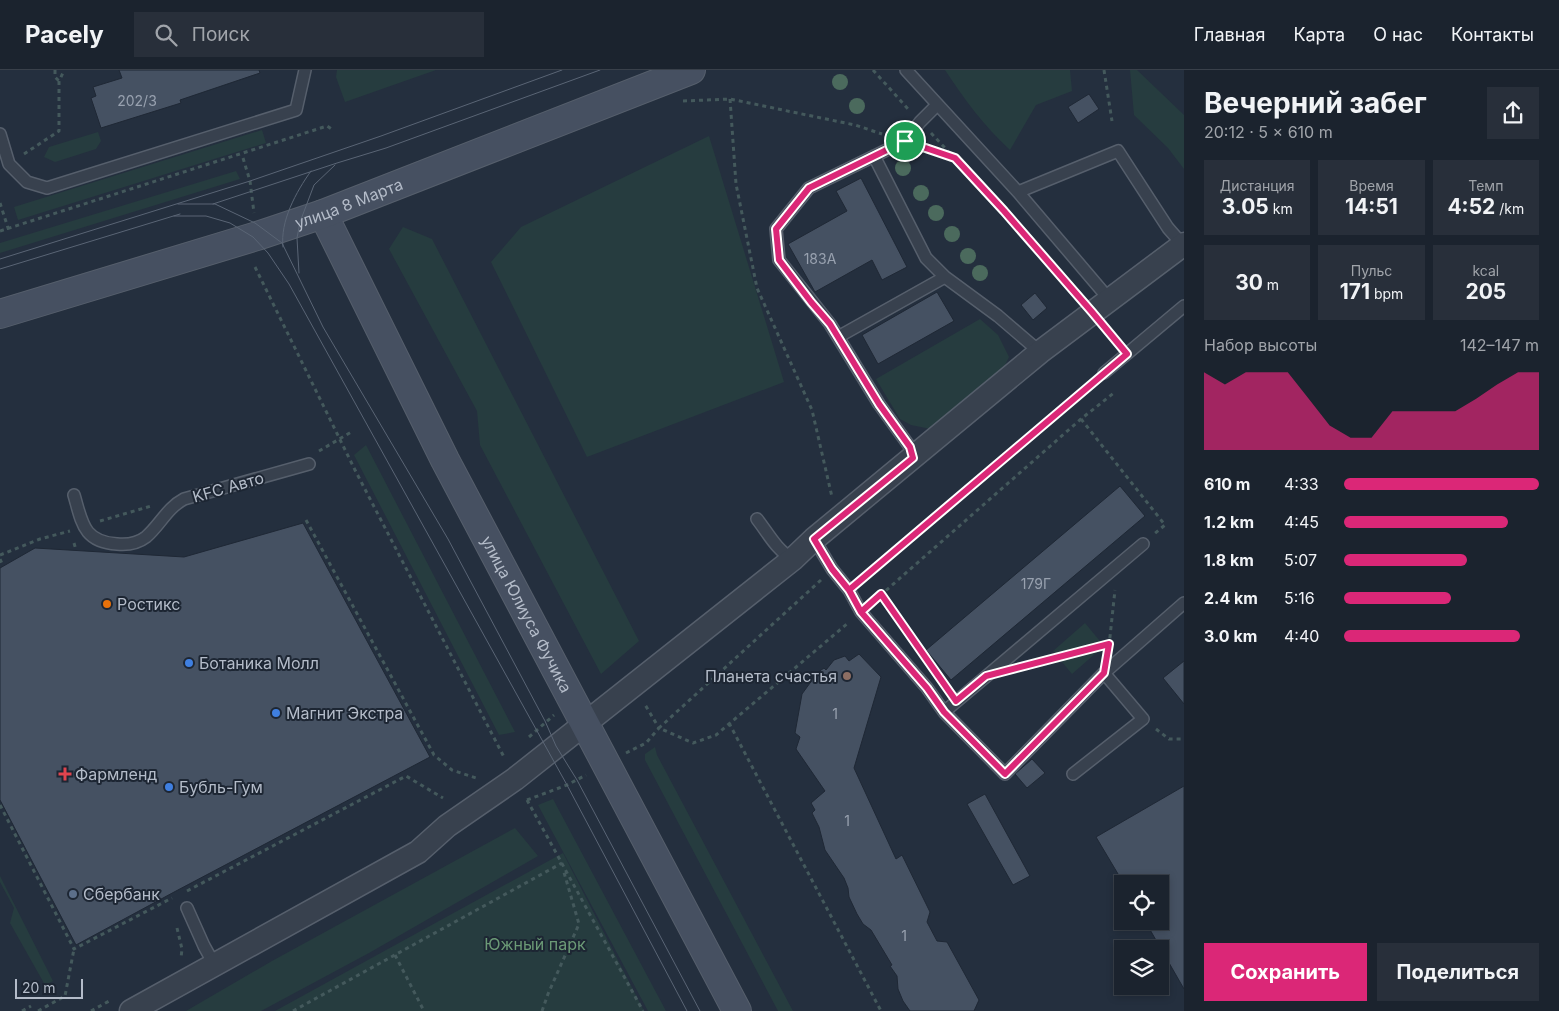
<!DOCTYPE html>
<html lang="ru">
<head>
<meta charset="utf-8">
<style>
  :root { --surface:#1b232e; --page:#282f3a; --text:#f1f3f6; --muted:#a0a4aa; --line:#39404a; --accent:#db2777 }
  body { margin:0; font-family:Inter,sans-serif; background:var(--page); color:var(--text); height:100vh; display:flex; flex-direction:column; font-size:19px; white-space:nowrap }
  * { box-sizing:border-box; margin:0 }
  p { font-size:16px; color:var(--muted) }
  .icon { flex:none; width:28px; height:28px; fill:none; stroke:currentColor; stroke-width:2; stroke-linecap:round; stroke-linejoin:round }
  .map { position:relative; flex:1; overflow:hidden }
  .panel { display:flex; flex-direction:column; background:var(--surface); width:375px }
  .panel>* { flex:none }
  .fabs { position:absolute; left:1114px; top:805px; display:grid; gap:10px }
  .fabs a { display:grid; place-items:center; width:55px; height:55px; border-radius:0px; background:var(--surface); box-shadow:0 2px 8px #0003,0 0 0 1px var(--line); font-size:25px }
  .scale { position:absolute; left:15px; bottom:12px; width:68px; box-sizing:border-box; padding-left:5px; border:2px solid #b4bcc9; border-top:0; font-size:14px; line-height:18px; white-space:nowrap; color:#b4bcc9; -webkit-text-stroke:4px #1d2633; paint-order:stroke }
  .pin { position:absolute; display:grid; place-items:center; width:42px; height:42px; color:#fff; margin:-21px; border:2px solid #fff; border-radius:50%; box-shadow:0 1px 5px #0007 }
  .round { display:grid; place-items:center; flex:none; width:52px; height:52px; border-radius:0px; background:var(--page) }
  .summary { display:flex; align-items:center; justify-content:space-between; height:85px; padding:0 20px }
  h1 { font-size:28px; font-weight:700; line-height:38px }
  .metrics { display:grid; grid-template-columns:repeat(3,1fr); gap:8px; height:85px; padding:5px 20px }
  .metrics div { display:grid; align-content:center; border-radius:0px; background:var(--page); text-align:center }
  .metrics b { font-size:21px; font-weight:700 }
  .metrics small { font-size:14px; font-weight:400 }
  .metrics p { font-size:14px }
  .chart { height:140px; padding:10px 20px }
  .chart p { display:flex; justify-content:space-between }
  .chart svg { width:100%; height:90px; margin-top:5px; fill:var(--accent); opacity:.7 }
  .button { display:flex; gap:10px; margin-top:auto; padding:10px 20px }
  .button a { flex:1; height:58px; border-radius:0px; background:var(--accent); color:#fff; font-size:20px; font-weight:700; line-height:58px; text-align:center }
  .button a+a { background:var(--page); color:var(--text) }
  ul { padding:0 20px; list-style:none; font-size:16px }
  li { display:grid; grid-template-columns:80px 60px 1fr; align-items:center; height:38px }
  li i { height:12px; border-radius:6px; background:var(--accent) }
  header { display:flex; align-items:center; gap:30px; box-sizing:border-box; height:70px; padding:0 25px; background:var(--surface); border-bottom:1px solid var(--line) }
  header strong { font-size:24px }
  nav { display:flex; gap:28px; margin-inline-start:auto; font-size:18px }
  .search { width:350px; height:45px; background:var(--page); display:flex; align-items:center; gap:12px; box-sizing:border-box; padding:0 18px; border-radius:0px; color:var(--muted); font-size:19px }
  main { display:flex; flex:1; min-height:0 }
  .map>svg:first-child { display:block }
  .green { fill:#263c3f }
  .building { fill:#455162; stroke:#1f2835 }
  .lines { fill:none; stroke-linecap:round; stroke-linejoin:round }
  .lane-casing { stroke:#565f6c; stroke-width:14 }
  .street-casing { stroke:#565f6c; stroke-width:25 }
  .secondary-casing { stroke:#565f6c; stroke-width:30 }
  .path { stroke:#44595c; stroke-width:3; stroke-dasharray:4 4; stroke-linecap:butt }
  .lane { stroke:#38414e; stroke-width:11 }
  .street { stroke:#38414e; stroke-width:22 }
  .secondary { stroke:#465061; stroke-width:28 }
  .tram { stroke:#5a6575; stroke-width:1 }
  .tree { fill:#4b6a5d }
  .route-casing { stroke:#fff; stroke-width:10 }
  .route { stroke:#db2777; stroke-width:6 }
  .food-dot { fill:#e8710a; stroke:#1d2633; stroke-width:2 }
  .shop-dot { fill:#3f7fe0; stroke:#1d2633; stroke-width:2 }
  .education-dot { fill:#8d6e63; stroke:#1d2633; stroke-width:2 }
  .health-dot { fill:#e0444e; stroke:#1d2633; stroke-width:2 }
  .service-dot { fill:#5c6f8a; stroke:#1d2633; stroke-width:2 }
  .labels { text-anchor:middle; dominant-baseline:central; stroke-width:4; stroke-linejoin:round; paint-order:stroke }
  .number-label { font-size:14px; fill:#98a1af }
  .street-label { font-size:16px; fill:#b4bcc9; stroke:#1d2633 }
  .poi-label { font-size:16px; fill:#b4bcc9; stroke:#1d2633; text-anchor:start }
  .park-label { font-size:16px; fill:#6b9a76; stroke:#1d2633 }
</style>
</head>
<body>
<header>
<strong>Pacely</strong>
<div class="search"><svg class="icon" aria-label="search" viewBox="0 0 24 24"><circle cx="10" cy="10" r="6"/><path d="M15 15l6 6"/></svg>Поиск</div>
<nav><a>Главная</a><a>Карта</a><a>О нас</a><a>Контакты</a></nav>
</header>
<main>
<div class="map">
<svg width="1184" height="941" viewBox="0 0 1184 941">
  <rect width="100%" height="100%" fill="#242f3e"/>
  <!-- green -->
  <path class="green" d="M337,0h99l-91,32 -9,-25z
    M945,0h125l2,21 -36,14 -26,45c-26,-24 -46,-51 -65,-80z
    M1130,0h7l47,45v54l-16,-21 -34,-33z
    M262,60l4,13 -248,77 -4,-13z
    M98,62l3,9 -5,8 -41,13 -11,-5 5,-10z
    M709,66l75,246 -197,75 -96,-195 30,-35z
    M236,101l4,8 -240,74v-10z
    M403,157l29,12 207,402 -38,33 -121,-229 -3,-34 -88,-162z
    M980,249l18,16 11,22 -8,16 -70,56 -20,-4 -11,-6 -24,-40z
    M366,375l149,287 -16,3 -145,-280z
    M1085,553l19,23 -32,28 -19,-23z
    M655,677l2,8 136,256h-15l-133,-251v-6z
    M553,729l113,212h-18l-110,-206z
    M515,758l23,28 -169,97 -108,58h-75l86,-50z
    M563,783l81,158h-369z
    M0,806l53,105 -8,4 -35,-62 4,-15 -14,-26z"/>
  <!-- building -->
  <path class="building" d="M119,0h140l1,3 -80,27 1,3 -80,25 -10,-30 5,-2 -3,-9 29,-9z
    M1089,24l10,15 -21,14 -10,-16z
    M861,108l46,89 -25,13 -10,-20 -57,32 -27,-48 59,-33 -11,-20z
    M937,222l17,29 -76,43 -16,-29z
    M1035,223l12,15 -14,12 -12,-15z
    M1120,416l25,30 -194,164 -25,-30z
    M303,453l127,234 -254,134 -100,54 -76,-145v-232l35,-20 149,9z
    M859,584l22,23 -27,91 42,91 6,-4 28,57 -3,10 10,19 10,1 32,58 -5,11h-64l-7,-10 -5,-12 -1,-13 -7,-10 2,-1 -21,-35 -8,-6 -6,-10 -8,-17 -1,-9 -4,-10 -19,-28 -6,-23 -7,-14 3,-3 -4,-7 14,-12 -29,-42 4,-12 -5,-4 7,-39 8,-11 4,-8 10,-7 2,2 8,-10 11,-4 4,5z
    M1184,591v43l-21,-26z
    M1032,689l13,14 -18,15 -12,-14z
    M1184,716v203l-39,-68h15v-37h-36l-28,-47z
    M985,724l45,82 -17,9 -46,-81z"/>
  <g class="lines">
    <!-- lane casing -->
    <g class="lane-casing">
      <path id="lane" d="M906,0l112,122 91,107
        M0,64l9,30 18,18 20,6 249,-78 9,-40
        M874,86l52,102 19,19 53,39 42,36
        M1018,122l100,-41 50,77 15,17
        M838,267l107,-60
        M1104,303l80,-67
        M913,388l-3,-11 -31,-43 -49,-80 -51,-64 -3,-31 33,-41 96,-47 15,-19 17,-17
        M74,425c8,27 9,47 43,49 11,1 20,0 29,-7 14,-12 21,-29 38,-38l125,-35
        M757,449c11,14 20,32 36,40
        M814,469l18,30 17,21 12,22 66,76 17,24 61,62 99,-101 80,-70
        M944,642l199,-168
        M1073,704l70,-55 -39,-46
        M187,838l17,38 10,18"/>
    </g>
    <!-- street casing -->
    <g class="street-casing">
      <path id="street" d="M131,941l287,-159 29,-26 68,-47 278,-220 21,-20 226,-187 144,-108"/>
    </g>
    <!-- secondary casing -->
    <g class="secondary-casing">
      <g id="secondary">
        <path id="s1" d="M323,144l122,246 292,551"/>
        <path id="s2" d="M0,244l257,-78 66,-22 368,-144"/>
      </g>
    </g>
    <!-- path -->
    <path class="path" d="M55,0v7l4,4
      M873,0l36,40
      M1104,0l8,51
      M730,29l6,85 21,104 55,122 20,87
      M683,31l47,-2 125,26 27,9
      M931,63l73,78 75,86
      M921,77l32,11
      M24,84l35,-23v-49l5,-12
      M243,88l7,23 4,32
      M0,133l9,28
      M0,161l327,-105 6,4
      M255,197l100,203 150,289
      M1106,259l10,12
      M1081,349l84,106 -11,9
      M319,381l34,-20
      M306,450l128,235 18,15 24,8
      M100,451l51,-15
      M74,473l2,7
      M0,485l40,-16 30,-8
      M0,489l3,7
      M821,510l-162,148 34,15 23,-8 132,-112
      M861,510l231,-197
      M881,523l49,70
      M874,531l207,-182 34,-27
      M1109,576l6,-56
      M1026,595l86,-22
      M729,653l152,288
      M1156,659l13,10h15
      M529,667l25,-22
      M626,683l20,-10 13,-15 -15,-25
      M527,730l40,-15 19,-10
      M527,730l116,211
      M0,735l74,144 98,-51
      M187,821l219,-115 37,22
      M177,858l5,21 -1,9
      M395,885l29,56
      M22,941l9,-5
      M38,941l27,-15 9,-47
      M91,941l20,-11
      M293,941l269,-148
      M542,941l6,-17 31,-70 -16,-55"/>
    <!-- lane -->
    <use href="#lane" class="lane"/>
    <!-- street -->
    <use href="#street" class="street"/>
    <!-- secondary -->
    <use href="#secondary" class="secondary"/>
    <!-- tram -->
    <path class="tram" d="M178,134h37l40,19 27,20 41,84 125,212 97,182 11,25 21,34 123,231
      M213,134l124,-41 49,-15 214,-78
      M174,146h32l24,7 23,14 15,16 21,31 278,501 120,226
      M283,177c-3,-26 13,-55 28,-76
      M0,189l250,-78 131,-45 181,-66
      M0,199l180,-55
      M299,203l-2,-35 3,-16 14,-37 21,-20"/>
  </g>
  <!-- trees -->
  <g class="tree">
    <circle cx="840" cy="12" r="8"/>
    <circle cx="857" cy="36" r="8"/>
    <circle cx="903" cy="98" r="8"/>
    <circle cx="921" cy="123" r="8"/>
    <circle cx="936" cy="143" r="8"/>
    <circle cx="952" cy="164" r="8"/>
    <circle cx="968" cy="186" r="8"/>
    <circle cx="980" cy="203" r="8"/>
  </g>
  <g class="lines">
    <!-- route casing -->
    <g class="route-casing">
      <path id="route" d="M905,71l-96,47 -33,41 3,31 32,42 19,22 49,80 31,43 3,11 -99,81 18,30 17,21 12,22 66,76 17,24 61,62 99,-101 5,-29 -123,32 -30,25 -75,-107 -20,18 -12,-22 278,-236 -35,-42 -88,-101 -49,-53 -50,-17"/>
    </g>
    <!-- route -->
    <use href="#route" class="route"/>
  </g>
  <!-- markers -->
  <circle class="food-dot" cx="107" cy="534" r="5"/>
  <g class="shop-dot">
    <circle cx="189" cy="593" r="5"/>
    <circle cx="276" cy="643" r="5"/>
    <circle cx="169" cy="717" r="5"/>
  </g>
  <circle class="education-dot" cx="847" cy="606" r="5"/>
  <path class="health-dot" d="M62.5 696.5h5v5h5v5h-5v5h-5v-5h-5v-5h5z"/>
  <circle class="service-dot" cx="73" cy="824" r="5"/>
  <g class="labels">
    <!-- number labels -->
    <g class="number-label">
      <text x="137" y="30">202/3</text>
      <text x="820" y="188">183А</text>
      <text x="1036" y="513">179Г</text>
      <text x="835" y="643">1</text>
      <text x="847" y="750">1</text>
      <text x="904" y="865">1</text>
    </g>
    <!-- street labels -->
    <g class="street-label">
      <text stroke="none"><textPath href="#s2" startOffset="366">улица 8 Марта</textPath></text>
      <text transform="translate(228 417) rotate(-16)">KFC Авто</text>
      <text stroke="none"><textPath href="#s1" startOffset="449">улица Юлиуса Фучика</textPath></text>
    </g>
    <!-- poi labels -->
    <g class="poi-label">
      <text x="117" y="534">Ростикс</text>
      <text x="199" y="593">Ботаника Молл</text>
      <text x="837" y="606" text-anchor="end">Планета счастья</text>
      <text x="286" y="643">Магнит Экстра</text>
      <text x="75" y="704">Фармленд</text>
      <text x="179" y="717">Бубль-Гум</text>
      <text x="83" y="824">Сбербанк</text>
    </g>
    <!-- park labels -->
    <g class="park-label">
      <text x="535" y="874">Южный парк</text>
    </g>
  </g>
</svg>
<div class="fabs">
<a><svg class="icon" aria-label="locate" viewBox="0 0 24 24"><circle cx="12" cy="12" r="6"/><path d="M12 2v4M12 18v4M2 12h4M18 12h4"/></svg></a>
<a><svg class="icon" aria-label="layers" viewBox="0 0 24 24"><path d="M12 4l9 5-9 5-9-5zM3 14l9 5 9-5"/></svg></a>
</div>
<div class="scale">20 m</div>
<div class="pin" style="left:905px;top:71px;background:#1e9e55"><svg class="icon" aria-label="arrive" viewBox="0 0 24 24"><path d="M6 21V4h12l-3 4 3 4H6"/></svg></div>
</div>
<section class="panel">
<div class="summary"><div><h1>Вечерний забег</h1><p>20:12 · 5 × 610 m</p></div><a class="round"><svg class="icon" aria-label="share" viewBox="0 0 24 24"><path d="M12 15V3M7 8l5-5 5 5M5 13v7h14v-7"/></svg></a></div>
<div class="metrics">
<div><p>Дистанция</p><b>3.05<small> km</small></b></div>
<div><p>Время</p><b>14:51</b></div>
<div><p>Темп</p><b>4:52<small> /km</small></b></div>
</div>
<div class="metrics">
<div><b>30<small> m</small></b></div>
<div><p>Пульс</p><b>171<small> bpm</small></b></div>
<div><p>kcal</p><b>205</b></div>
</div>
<div class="chart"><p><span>Набор высоты</span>142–147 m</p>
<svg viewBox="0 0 160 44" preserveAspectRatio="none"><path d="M0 44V6L10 12L20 6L30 6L40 6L50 19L60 32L70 38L80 38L90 25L100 25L110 25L120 25L130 19L140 12L150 6L160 6V44z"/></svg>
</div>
<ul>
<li><b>610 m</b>4:33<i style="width:100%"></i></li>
<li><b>1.2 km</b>4:45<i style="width:84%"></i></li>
<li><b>1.8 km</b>5:07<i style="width:63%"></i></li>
<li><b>2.4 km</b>5:16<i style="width:55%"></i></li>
<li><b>3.0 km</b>4:40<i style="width:90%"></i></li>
</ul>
<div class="button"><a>Сохранить</a><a>Поделиться</a></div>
</section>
</main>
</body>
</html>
